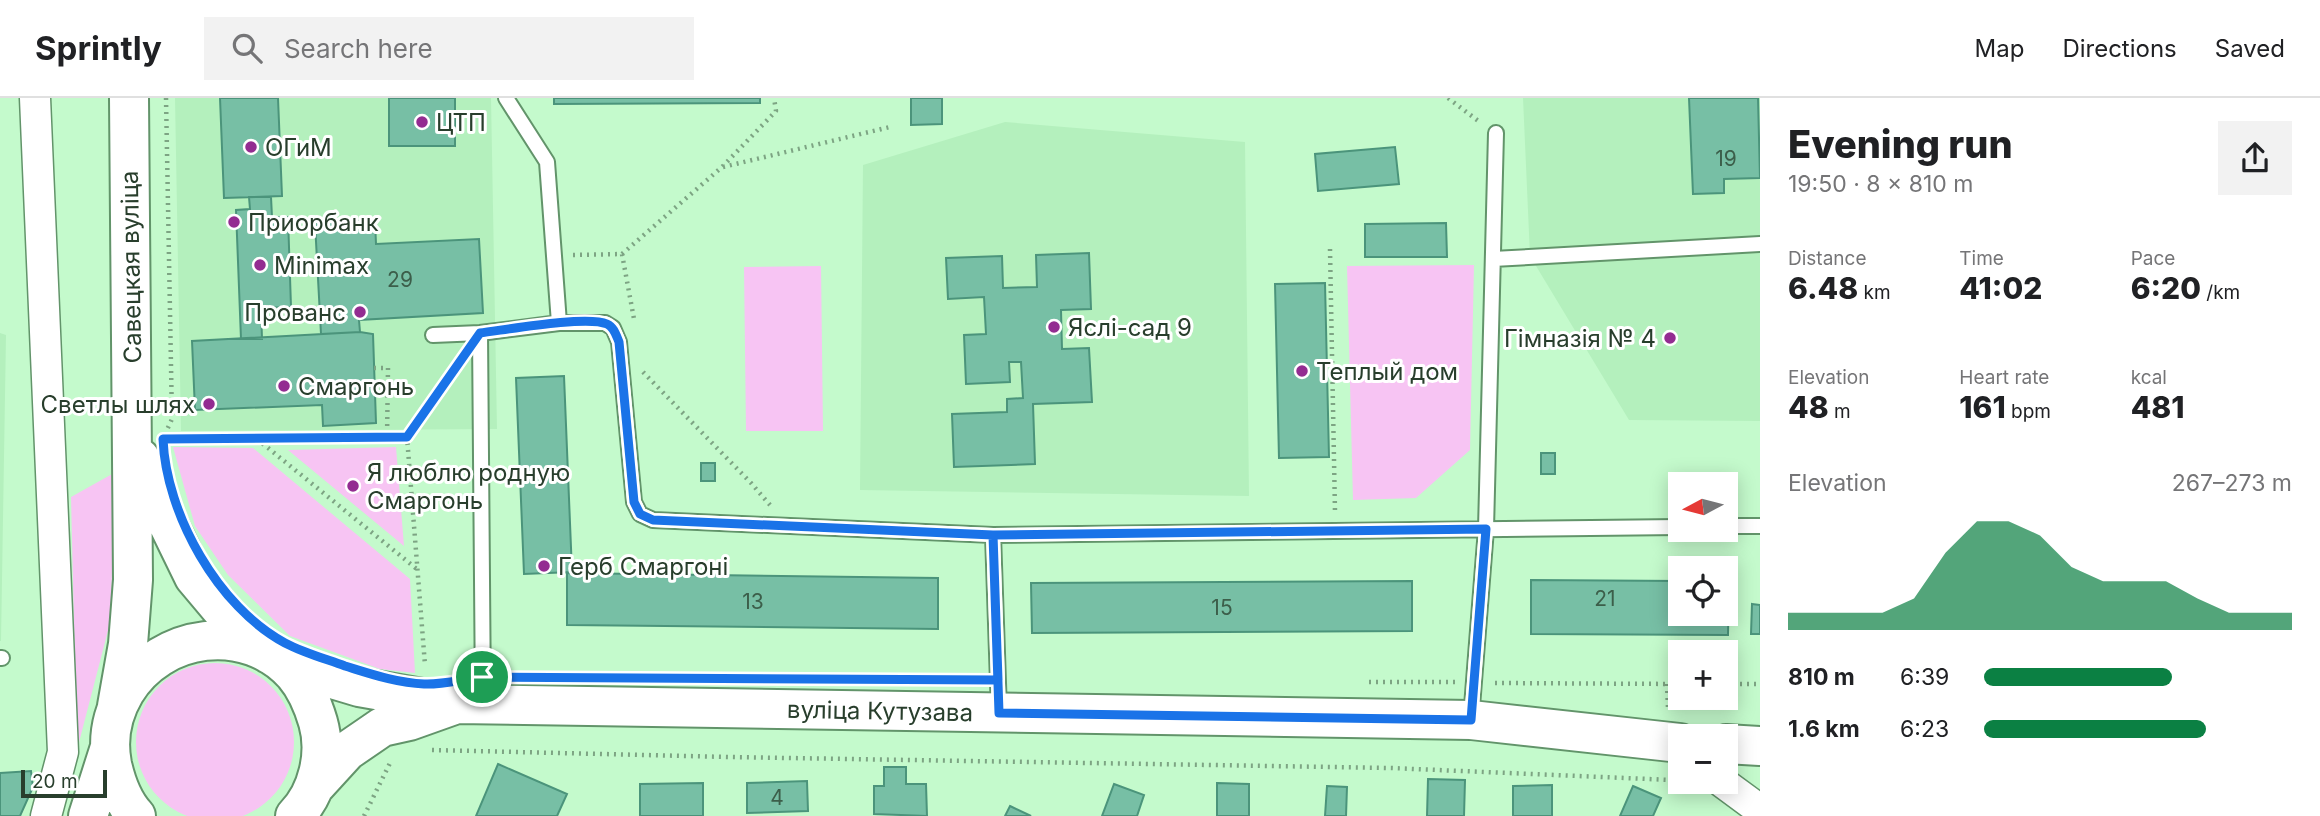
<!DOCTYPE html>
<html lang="en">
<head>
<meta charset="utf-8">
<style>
  :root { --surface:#fff; --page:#f2f2f2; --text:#202124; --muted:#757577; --line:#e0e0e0; --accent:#0b8043 }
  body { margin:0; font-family:Inter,sans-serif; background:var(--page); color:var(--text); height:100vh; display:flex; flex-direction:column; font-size:26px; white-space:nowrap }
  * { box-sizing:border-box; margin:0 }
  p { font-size:23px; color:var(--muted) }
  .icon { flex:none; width:38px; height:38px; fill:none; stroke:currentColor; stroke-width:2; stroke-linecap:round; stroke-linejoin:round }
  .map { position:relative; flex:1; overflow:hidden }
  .details { display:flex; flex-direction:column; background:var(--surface); width:560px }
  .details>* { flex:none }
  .needle { width:46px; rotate:263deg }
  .tools { position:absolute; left:1668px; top:374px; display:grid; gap:14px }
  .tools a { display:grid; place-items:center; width:70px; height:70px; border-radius:0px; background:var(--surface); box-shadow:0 4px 18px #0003; font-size:35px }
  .scale { position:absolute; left:21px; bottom:18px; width:86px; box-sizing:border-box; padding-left:7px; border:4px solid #283e2c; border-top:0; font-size:19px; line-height:24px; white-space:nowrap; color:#283e2c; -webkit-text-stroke:5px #fff; paint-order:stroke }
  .pin { position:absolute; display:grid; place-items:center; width:60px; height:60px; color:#fff; margin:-30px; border:4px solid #fff; border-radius:50%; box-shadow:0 2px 7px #0007 }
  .round { display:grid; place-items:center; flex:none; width:74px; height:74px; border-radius:0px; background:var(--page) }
  .headline { display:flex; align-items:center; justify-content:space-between; height:119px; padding:0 28px }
  h1 { font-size:38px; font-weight:800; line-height:52px }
  .stats { display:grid; grid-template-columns:repeat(3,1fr); gap:10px; height:119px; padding:7px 28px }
  .stats div { display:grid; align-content:center }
  .stats b { font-size:30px; font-weight:800 }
  .stats small { font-size:19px; font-weight:400 }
  .stats p { font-size:19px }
  .chart { height:196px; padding:14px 28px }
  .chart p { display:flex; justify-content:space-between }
  .chart svg { width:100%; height:126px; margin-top:7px; fill:var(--accent); opacity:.7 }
  ul { padding:0 28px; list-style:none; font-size:23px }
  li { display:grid; grid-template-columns:112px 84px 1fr; align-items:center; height:52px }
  li i { height:18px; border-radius:9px; background:var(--accent) }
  header { display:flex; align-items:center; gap:42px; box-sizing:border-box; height:98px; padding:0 35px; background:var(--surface); border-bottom:2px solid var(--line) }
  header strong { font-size:33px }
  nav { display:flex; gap:38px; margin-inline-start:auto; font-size:24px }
  .search { width:490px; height:63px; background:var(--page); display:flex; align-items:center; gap:18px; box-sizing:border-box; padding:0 24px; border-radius:0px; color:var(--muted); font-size:26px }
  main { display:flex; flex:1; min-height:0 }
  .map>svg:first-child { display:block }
  .built { fill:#b4f0bd }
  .green { fill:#f7c4f3 }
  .building { fill:#77bfa5; stroke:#4b947b; stroke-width:2 }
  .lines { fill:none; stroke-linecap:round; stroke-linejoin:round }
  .lane-casing { stroke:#62946a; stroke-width:18 }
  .street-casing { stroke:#62946a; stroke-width:33 }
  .secondary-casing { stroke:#62946a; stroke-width:42 }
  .path { stroke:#7da483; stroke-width:4.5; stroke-dasharray:2 5; stroke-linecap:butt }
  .lane { stroke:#fff; stroke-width:14 }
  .street { stroke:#fff; stroke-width:30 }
  .secondary { stroke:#fff; stroke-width:38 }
  .route-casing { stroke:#fff; stroke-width:14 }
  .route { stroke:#1a73e8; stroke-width:9 }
  .poi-dot { fill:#932c91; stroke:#fff; stroke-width:2.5 }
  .labels { text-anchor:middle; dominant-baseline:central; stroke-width:6; stroke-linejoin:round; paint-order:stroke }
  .number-label { font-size:21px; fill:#3c5e4a }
  .poi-label { font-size:24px; fill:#283e2c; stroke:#fff; text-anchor:start }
  .street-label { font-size:24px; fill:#283e2c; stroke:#fff }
</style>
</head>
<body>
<header>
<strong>Sprintly</strong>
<div class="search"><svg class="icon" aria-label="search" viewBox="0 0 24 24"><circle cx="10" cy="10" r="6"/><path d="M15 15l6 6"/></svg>Search here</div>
<nav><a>Map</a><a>Directions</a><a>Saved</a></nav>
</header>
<main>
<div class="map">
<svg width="1760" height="718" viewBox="0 0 1760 718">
  <rect width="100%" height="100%" fill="#c4facc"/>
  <!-- built -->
  <path class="built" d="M175,0h316l6,331 -316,2z
    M1523,0h237v323l-131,-1 -99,-164z
    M1005,24l240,20 4,354 -389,-6 3,-325z
    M0,235l6,2 -5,306h-1z"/>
  <!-- green -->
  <path class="green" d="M1474,167l-4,185 -54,48 -63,2 -6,-234z
    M821,168l2,165h-77l-2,-164z
    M173,349l80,1 157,131 5,94 -35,-4 -90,-33 -62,-61 -33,-49z
    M396,349l8,99 -116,-96z
    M114,375l-3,146 -34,131 -6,-253z
    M136 644a79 79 0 1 1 158 0a79 79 0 1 1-158 0Z"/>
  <!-- building -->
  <path class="building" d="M220,0h58l4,98 -58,2z
    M389,0h66v48h-66z
    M554,0h206v5l-206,1z
    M911,0h31v26l-31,1z
    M1689,0h69l2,80 -36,1v14l-31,1z
    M1395,49l4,37 -81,7 -3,-37z
    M249,99h22l1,20h16l3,90 -30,1 1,31h-21l-5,-129 14,-1z
    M375,122l1,24 103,-5 4,74 -124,7 1,12 -39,2 -6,-111z
    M1446,125l1,34h-82v-33z
    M1089,155l2,56 -30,1 1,39 27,-1 3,54 -59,2 2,60 -81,3 -2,-53 55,-2v-13l16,-1 -2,-36h-12l1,20 -44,2 -2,-49 22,-1 -2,-37 -36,2 -2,-41 56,-2 1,32 34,-1 -1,-32z
    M1325,185l4,174 -50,1 -4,-174z
    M360,234l13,2 3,89 -53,3 -1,-21 -127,5 -3,-69z
    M564,278l8,196 -48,2 -8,-196z
    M1541,355h14v21h-14z
    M701,365h14v18h-14z
    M567,475l371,5v51l-371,-4z
    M1531,482l149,1v33h46v-33h3l-1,54 -197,-1z
    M1412,483v50l-380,2 -1,-50z
    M1752,506l8,1v29h-9z
    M498,666l69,30 -10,22h-81z
    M884,669h22v17h20l1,32 -53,-2v-28h10z
    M31,673l2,16 -13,29h-20v-43z
    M1428,681l37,1 -1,36h-37z
    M807,683l1,30 -61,2v-30z
    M703,685v33h-63v-32z
    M1217,685l32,1v32h-32z
    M1114,686l30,11 -7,21h-35z
    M1552,687v31h-39v-30z
    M1327,688l20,1 -1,29h-21z
    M1633,688l28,12 -8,18h-33z
    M1010,708l21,10h-26z"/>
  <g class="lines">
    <!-- lane casing -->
    <g class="lane-casing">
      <path id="lane" d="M506,0l41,64 12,161
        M1493,161l267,-15
        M480,235l3,370
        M433,237l47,-2 79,-10h46l8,5 6,14 15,160 6,12 13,6 340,15 687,-8
        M1726,428h34
        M993,437l6,177
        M0,560h2
        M1471,621l15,-190 10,-396"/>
    </g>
    <!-- street casing -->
    <g class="street-casing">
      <path id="street" d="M35,0l28,654 -17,64
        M1722,684l38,28"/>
    </g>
    <!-- secondary casing -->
    <g class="secondary-casing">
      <path id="secondary" d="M140,360l14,37 40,82 58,69
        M269,556l60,24 30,9 97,17 1015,16 209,23
        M117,608l11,-62 5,-64 -4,-482
        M1726,646l34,2
        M315,688l32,-35 35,-24 27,-6 45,-16
        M88,718l21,-66
        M136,718c-13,-14 -20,-34 -24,-52 -5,-26 0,-50 13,-72 36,-59 121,-71 169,-18 12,14 19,31 24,48 9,31 0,71 -23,94"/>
    </g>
    <!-- path -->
    <path class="path" d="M166,0l6,321 -6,13
      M1448,0l33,25
      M723,69l167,-40
      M1330,151l5,263
      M622,156l12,65
      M573,157l49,-1 100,-87 54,-56 -2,-13
      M374,270h14l-1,70
      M643,274l108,111 19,22
      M407,339l52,-73
      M168,341l239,-2 18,228
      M257,341l161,131
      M1369,584h86
      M1495,585l185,1
      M1667,586l1,24
      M1726,586h34
      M432,652l297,7 662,11 281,12v-7
      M364,718l26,-53"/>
    <!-- lane -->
    <use href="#lane" class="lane"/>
    <!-- street -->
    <use href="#street" class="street"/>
    <!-- secondary -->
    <use href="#secondary" class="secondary"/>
  </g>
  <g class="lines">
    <!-- route casing -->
    <g class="route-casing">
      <path id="route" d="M482,579c-19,2 -40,8 -58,7 -27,-1 -53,-10 -79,-18 -19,-7 -41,-13 -60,-23 -67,-36 -119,-129 -122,-204l244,-2 73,-104c25,-3 107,-18 127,-9 7,3 9,11 12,18l15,160 6,12 13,6 340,15 6,178 472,7 15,-191 -493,6 5,145 -516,-3"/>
    </g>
    <!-- route -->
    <use href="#route" class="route"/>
  </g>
  <!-- markers -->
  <g class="poi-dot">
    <circle cx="422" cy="24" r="7"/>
    <circle cx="251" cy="49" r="7"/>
    <circle cx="234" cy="124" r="7"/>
    <circle cx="260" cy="167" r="7"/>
    <circle cx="360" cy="214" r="7"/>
    <circle cx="1054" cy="229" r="7"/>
    <circle cx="1670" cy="240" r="7"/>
    <circle cx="1302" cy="273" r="7"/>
    <circle cx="284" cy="288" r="7"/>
    <circle cx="209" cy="306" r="7"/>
    <circle cx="353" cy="388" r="7"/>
    <circle cx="544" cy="468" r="7"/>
  </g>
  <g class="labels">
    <!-- number labels -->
    <g class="number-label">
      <text x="1726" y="60">19</text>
      <text x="400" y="181">29</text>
      <text x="1605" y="500">21</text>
      <text x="753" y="503">13</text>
      <text x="1222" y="509">15</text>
      <text x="777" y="699">4</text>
    </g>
    <!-- poi labels -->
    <g class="poi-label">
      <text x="436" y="24">ЦТП</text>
      <text x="265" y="49">ОГиМ</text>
      <text x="248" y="124">Приорбанк</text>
      <text x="274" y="167">Minimax</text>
      <text x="346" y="214" text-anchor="end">Прованс</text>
      <text x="1068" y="229">Яслі-сад 9</text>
      <text x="1656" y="240" text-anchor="end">Гімназія № 4</text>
      <text x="1316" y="273">Теплый дом</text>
      <text x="298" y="288">Смаргонь</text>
      <text x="195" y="306" text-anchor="end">Светлы шлях</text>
      <text x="367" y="374">Я люблю родную<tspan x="367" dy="28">Смаргонь</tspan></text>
      <text x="558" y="468">Герб Смаргоні</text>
    </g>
    <!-- street labels -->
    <g class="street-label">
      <text transform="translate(131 169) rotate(-91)">Савецкая вуліца</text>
      <text transform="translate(880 613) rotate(1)">вуліца Кутузава</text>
    </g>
  </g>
</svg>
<div class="tools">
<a><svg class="needle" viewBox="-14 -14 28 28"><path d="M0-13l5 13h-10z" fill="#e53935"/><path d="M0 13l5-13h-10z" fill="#757577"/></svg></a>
<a><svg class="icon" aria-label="locate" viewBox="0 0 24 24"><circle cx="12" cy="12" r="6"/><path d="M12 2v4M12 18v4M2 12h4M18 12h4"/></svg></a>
<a>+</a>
<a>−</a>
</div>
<div class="scale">20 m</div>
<div class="pin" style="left:482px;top:579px;background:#1e9e55"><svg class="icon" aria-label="arrive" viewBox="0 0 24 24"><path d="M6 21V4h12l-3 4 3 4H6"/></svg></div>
</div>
<section class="details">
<div class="headline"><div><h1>Evening run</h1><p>19:50 · 8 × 810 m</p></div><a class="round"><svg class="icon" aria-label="share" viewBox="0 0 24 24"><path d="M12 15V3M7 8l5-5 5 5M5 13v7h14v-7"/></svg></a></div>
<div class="stats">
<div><p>Distance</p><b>6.48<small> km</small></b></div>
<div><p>Time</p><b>41:02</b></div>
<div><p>Pace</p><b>6:20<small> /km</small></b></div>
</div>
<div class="stats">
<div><p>Elevation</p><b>48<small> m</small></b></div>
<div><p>Heart rate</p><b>161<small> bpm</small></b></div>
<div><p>kcal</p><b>481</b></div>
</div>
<div class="chart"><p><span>Elevation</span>267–273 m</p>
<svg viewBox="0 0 160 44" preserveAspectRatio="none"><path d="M0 44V38L10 38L20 38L30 38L40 33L50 17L60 6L70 6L80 11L90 22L100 27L110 27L120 27L130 33L140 38L150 38L160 38V44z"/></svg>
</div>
<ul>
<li><b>810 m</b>6:39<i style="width:61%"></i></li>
<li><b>1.6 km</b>6:23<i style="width:72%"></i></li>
</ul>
</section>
</main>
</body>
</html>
